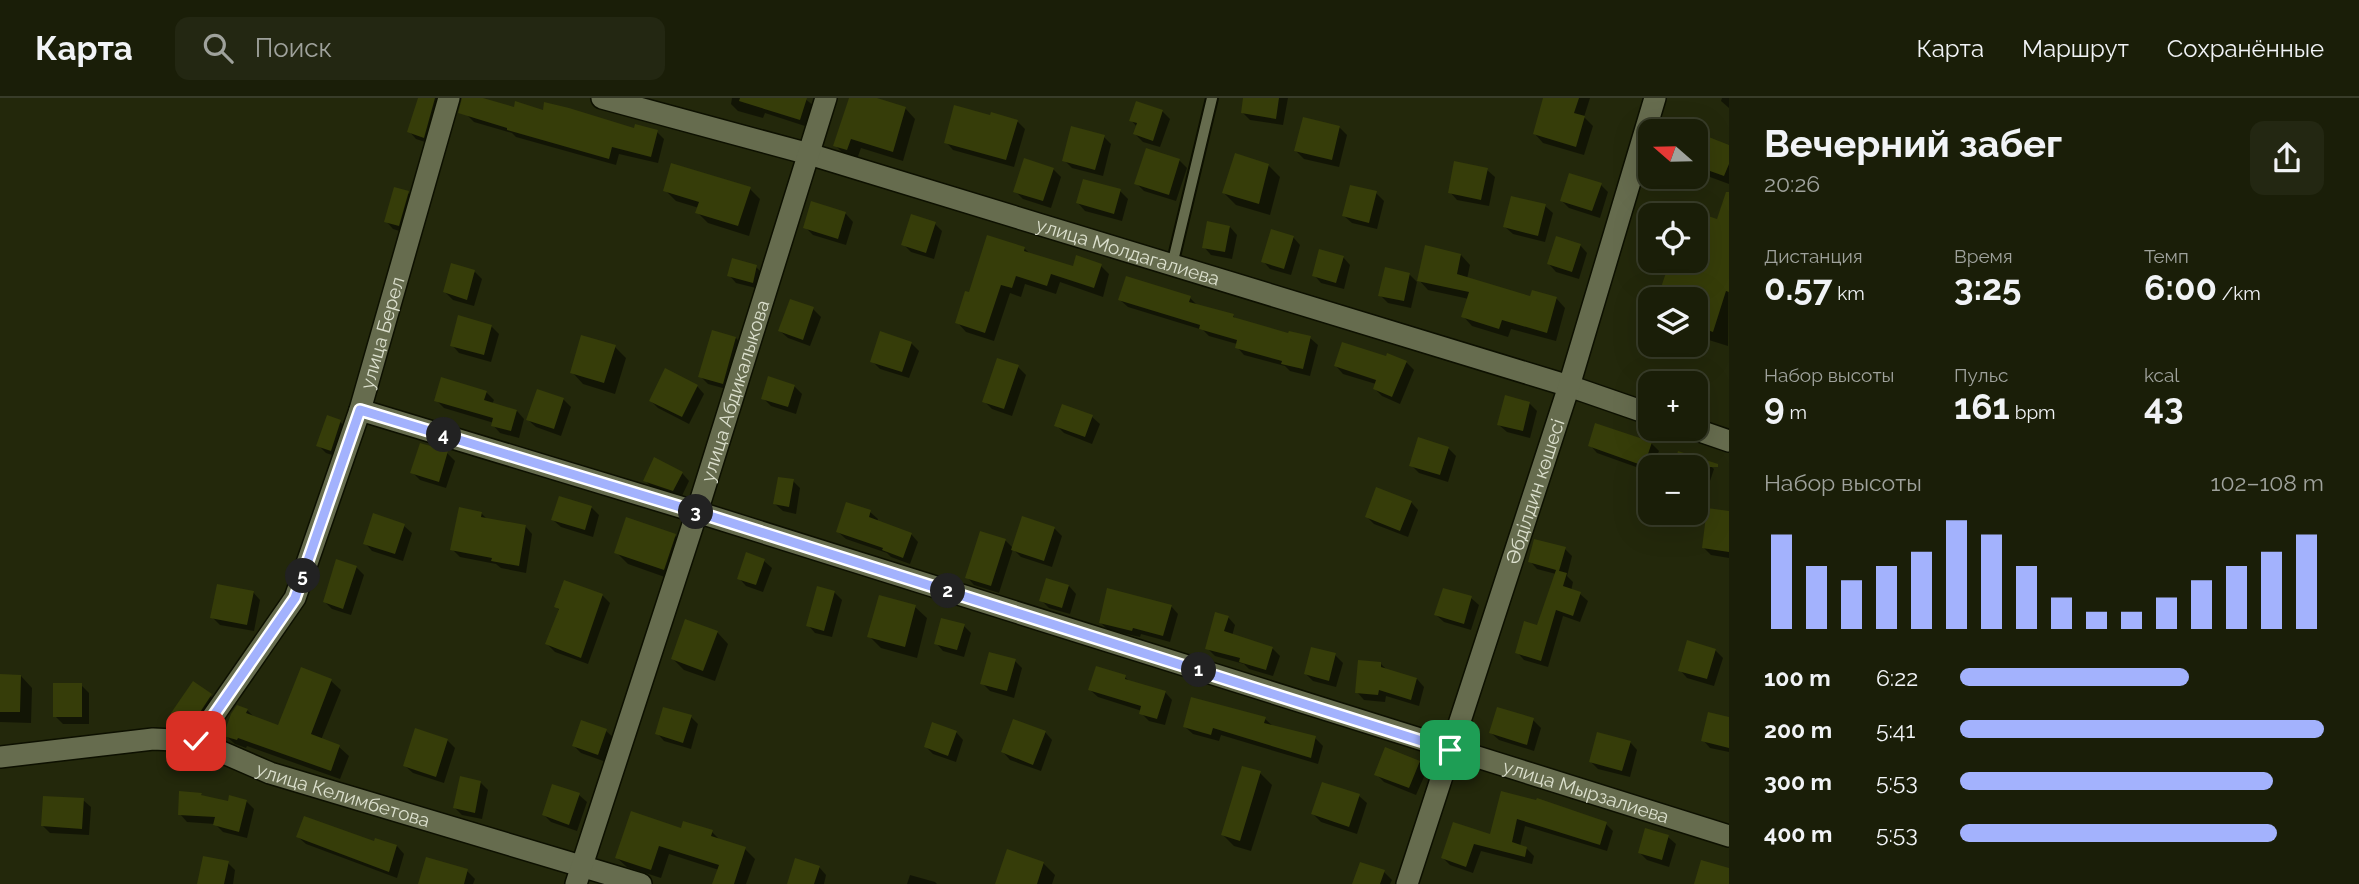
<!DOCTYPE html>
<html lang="ru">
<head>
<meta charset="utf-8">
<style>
  :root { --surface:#1a1e08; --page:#232712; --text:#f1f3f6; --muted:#9fa29c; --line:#383c29; --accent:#a3b2fd }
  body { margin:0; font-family:Raleway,sans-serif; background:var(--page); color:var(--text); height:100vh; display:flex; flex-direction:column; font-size:26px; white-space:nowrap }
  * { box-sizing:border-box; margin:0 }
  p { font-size:23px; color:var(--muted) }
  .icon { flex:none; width:38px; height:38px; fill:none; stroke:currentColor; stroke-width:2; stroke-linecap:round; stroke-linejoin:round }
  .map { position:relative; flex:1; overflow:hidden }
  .panel { display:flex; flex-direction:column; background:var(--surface); width:630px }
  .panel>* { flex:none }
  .needle { width:46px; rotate:290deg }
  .buttons { position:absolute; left:1638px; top:21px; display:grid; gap:14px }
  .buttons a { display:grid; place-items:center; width:70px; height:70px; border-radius:14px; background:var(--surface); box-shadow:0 7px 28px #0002,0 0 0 2px var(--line); font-size:35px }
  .pin { position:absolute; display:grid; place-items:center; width:60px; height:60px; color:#fff; margin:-30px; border-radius:14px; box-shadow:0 4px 10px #0006 }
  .km { position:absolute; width:35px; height:35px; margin:-18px; border-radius:50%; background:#222; color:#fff; font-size:19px; line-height:35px; text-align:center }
  .round { display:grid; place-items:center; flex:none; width:74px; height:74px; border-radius:14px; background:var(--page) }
  .summary { display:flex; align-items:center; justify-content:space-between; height:119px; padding:0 35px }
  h1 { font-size:38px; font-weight:700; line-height:52px }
  .stats { display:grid; grid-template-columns:repeat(3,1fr); gap:10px; height:119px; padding:7px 35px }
  .stats div { display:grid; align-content:center }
  .stats b { font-size:35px; font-weight:700 }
  .stats small { font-size:19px; font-weight:400 }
  .stats p { font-size:19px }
  .chart { height:196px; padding:14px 35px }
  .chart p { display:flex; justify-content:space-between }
  .chart svg { width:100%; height:126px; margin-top:7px; stroke:var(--accent); stroke-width:6 }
  ul { padding:0 35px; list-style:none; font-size:23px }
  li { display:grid; grid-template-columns:112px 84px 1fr; align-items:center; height:52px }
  li i { height:18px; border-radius:9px; background:var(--accent) }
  header { display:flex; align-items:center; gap:42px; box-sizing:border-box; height:98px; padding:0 35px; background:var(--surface); border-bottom:2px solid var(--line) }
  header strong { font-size:33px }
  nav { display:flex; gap:38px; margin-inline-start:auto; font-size:24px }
  .search { width:490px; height:63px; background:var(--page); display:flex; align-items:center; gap:18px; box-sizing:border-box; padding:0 24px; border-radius:14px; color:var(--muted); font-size:26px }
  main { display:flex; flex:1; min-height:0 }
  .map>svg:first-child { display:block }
  .shadow { fill:#0007 }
  .building { fill:#363d09 }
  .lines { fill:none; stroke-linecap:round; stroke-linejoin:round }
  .service-casing { stroke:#0d1000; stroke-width:14 }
  .minor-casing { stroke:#0d1000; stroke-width:24 }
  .secondary-casing { stroke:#0d1000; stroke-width:24 }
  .service { stroke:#666c4e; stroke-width:10 }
  .minor { stroke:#666c4e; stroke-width:21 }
  .secondary { stroke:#666c4e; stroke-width:21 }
  .route-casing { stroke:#fff; stroke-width:14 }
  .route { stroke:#a3b2fd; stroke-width:9 }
  .labels { text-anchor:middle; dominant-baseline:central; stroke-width:5; stroke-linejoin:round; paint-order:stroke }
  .street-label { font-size:19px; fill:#dce0ce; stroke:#1a1e03 }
</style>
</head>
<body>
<header>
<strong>Карта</strong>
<div class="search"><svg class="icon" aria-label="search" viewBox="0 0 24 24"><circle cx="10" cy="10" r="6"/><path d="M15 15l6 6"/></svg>Поиск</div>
<nav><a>Карта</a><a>Маршрут</a><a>Сохранённые</a></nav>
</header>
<main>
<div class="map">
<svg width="1729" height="786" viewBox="0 0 1729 786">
  <rect width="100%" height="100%" fill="#23280b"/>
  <!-- shadow -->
  <path class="shadow" d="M420,0h18l5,5 -12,41 -15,-5 -7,-8z
    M471,0l44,12 29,2 91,19 22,1 7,7 -6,24 -39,-9 -3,11 -100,-28 -4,-4 -38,-11 -8,-8z
    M732,0h72l10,8 -6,21 -43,-14 -2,5 -25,-7 -7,-7z
    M851,0h20l34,10 10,11 -12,42 -42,-13 -4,11 -12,-4 -10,-10z
    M1245,0h43l-5,27 -33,-5 -8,-8z
    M1545,0h45l-6,19 9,9 -9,29 -41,-12 -8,-9z
    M1722,0h7v10l-8,-7z
    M1162,13l8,8 -10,28 -17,-5 -8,-8 2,-7 -6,-7z
    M992,16l26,8 7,7 -11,38 -61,-17 -7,-8 45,-25z
    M1339,29l8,8 -8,32 -35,-8 -8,-8z
    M1104,39l7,7 -8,32 -31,-8 -8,-8z
    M1729,49v37l-19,-7 -11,-11z
    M1179,62l8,8 -11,33 -32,-10 -8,-8z
    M1268,67l12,12 -10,38 -34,-10 -12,-12z
    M1053,71l8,8 -10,31 -28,-9 -8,-8z
    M1487,72l8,7 -6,29 -32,-6 -7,-8z
    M1601,87l7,7 -8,26 -31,-10 -7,-7z
    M750,91l10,10 -11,37 -41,-13 -11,-11 2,-4 -23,-7 -11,-11z
    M1120,93l8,8 -6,22 -37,-10 -7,-8z
    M408,95l7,7 -9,33 -13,-4 -7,-8z
    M1376,95l8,8 -7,28 -25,-6 -8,-7z
    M813,106l33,10 7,8 -7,23 -33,-10 -8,-8z
    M1545,108l8,7 -8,29 -32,-8 -8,-7z
    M1681,111l38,12 10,-8 -1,133 -32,-10v-37h-37l12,-38h25v-46h-17z
    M935,126l7,7 -8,28 -23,-7 -8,-8z
    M1230,129l7,8 -5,24 -21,-4 -7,-8z
    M1293,139l7,8 -9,30 -21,-6 -7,-8z
    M1580,147l7,8 -8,26 -23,-7 -7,-8z
    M1024,150l7,7 43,13 26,-3 9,9 -6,23 -43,-15 -4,12 -31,-10 -4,13 -11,-4 -16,48 -28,-9 -9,-10 13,-28z
    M1461,157l9,10 -3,14 64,20 25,-1 9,10 -9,33 -45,-12 -3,8 -36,-11 -9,-10 6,-17 -41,-9 -9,-10z
    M1343,159l7,8 -6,24 -23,-6 -7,-8z
    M756,169l8,8 -4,14 -24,-6 -7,-8z
    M475,174l7,7 -8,27 -21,-6 -8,-8z
    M1409,176l8,8 -6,26 -23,-5 -8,-8z
    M1190,200l8,8 35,10 5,5 52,14 20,3 8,7 -8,31 -20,-5 -5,-5 -41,-11 -7,-8v-3l-28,-8 -6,-6 -75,-23 -8,-7z
    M791,203l22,8 8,8 -11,29 -22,-8 -8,-7z
    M491,228l8,8 -8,28 -32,-9 -7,-8z
    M736,240l7,8 -13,44 -22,-6 -8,-8z
    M911,245l8,8 -10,27 -29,-9 -8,-8z
    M615,249l11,11 -11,36 -32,-10 -11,-12z
    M1406,264l8,8 -14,34 -18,-8 -7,-7 1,-5 -33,-10 -7,-8z
    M1018,269l8,8 -14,41 -20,-7 -8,-8z
    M697,288l7,8 -15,30 -31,-16 -7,-7z
    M794,288l8,8 -6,20 -25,-8 -8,-8z
    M486,294l8,8 -2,4 25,7 7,8 -5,19 -19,-5 -7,-8 1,-2 -50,-15 -8,-8z
    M563,301l8,8 -10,29 -25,-9 -8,-7z
    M1529,305l8,8 -7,27 -23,-6 -8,-7z
    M1092,319l8,7 -8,20 -28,-11 -8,-8z
    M340,324l8,7 -10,28 -12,-4 -8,-8z
    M1651,345l8,8 -9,21 -53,-19 -7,-8z
    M1448,350l8,8 -8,26 -29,-9 -8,-8z
    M447,355l8,8 -9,27 -26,-8 -8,-8z
    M1679,356l27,8 8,7 -8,24 -10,-3v-23h-21z
    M682,375l7,8 -8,17 -29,-10 -7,-8z
    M793,383l7,7 -4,26 -13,-3 -8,-7z
    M560,400l32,10 7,7 -6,22 -32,-10 -8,-7z
    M1411,404l7,8 -10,27 -34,-13 -7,-7z
    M870,414l8,7 -1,3 34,12 7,8 -8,22 -19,-7 -4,-4 -41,-14 -8,-7z
    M481,415l7,7 37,6 7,8 -6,39 -25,-5 -5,-4 -36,-7 -8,-8z
    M1729,415v45l-18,-3 -7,-7z
    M1023,421l32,10 7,7 -10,31 -31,-10 -8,-8 -14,44 -25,-8 -7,-8 14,-44 25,8 8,8z
    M404,428l8,7 -9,28 -31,-10 -7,-8z
    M675,438l12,12 -11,33 -48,-17 -12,-12z
    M1565,451l7,7 -5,20 6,6 -2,9 9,3 8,7 -8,21 -17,-6 -15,51 -24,-7 -7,-8 21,-25 18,-53 -19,-5 -7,-8z
    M764,463l8,7 -9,24 -17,-6 -7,-8z
    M356,469l8,8 -13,40 -19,-6 -7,-7z
    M565,484l38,14 7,7 -22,61 -33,-12 -8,-8 13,-33 -4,-4z
    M1069,488l7,8 -6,20 -21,-6 -8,-8z
    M253,494l7,8 -6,31 -34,-6 -8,-8z
    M834,494l8,8 -10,37 -17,-4 -7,-8z
    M1471,500l8,7 -8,25 -27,-8 -8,-7z
    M1171,508l7,8 -8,28 -29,-8 -1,3 -32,-7 -7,-7z
    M915,509l12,11 -10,40 -36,-10 -12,-12z
    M1228,519l7,8 -3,11 40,12 8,8 -7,20 -24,-7 -5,-5 -29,-8 -8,-8z
    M964,528l7,7 -7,24 -21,-6 -7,-8z
    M717,534l11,12 -13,37 -31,-11 -11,-11z
    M1715,552l8,8 -9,28 -27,-8 -7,-8z
    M1335,557l8,8 -7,24 -23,-6 -7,-7z
    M1015,563l7,7 -8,30 -24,-7 -8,-8z
    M1380,565l8,8 29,8 7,8 -5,19 -33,-10 -1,6 -21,-2 -7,-8z
    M302,571l29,12 10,9 -20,50 18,7 10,9 -9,23 -93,-33 -1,2 -11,-4 -10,-9 22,-25 8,8 24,9z
    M0,577l21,1 11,12 -1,35 -31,-1z
    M1125,579l6,6 34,9 7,8 -7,25 -16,-4 -8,-8 1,-2 -44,-14 -8,-7z
    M194,585l25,20 -20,29 -25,-20z
    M81,587l8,8v31h-26l-8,-8z
    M691,619l7,7 -7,25 -27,-8 -7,-8z
    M1265,621l9,8 41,11 8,8 -5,18 -97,-29 -2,6 -26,-7 -8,-7z
    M1729,621v33l-19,-4 -7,-8z
    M1533,622l8,8 -7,23 -35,-11 -8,-7z
    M606,633l8,7 -8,24 -25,-9 -7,-7z
    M956,634l7,8 -7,22 -23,-8 -7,-7z
    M1045,634l7,8 -11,31 -31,-11 -7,-8z
    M447,642l8,8 -11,35 -31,-10 -8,-7z
    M1630,644l7,8 -7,27 -32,-8 -8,-8z
    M1419,664l8,8 -11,25 -32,-13 -8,-8z
    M1260,675l12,12 -21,66 -17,-5 -11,-11z
    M480,684l8,8 -6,29 -20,-4 -7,-7z
    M201,697l3,2 25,6 17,-2 8,8 -7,29 -24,-6 -8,-8 -28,-2 -7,-8z
    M579,697l8,7 -10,29 -26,-9 -7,-7z
    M1359,698l8,7 -10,31 -36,-12 -8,-8z
    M83,702l8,7 -2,28 -39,-2 -8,-8z
    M1538,704l68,22 7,7 -6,20 -82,-25 -5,20 7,3 7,7 -2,8 -51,-13 -8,22 -23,-8 -7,-7 11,-34 37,13z
    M682,732l30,2 9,9 24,8 10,10 -9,25h-32l5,-14 -50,-16 -8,24 -34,-11 -10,-9z
    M298,739l77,6 22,3 7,8 -7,24 -91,-34z
    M1668,739l8,7 -7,23 -22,-7 -7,-7z
    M228,765l7,7 -2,14h-34z
    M1043,765l12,12 -3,9h-55z
    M819,769l7,8 -2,9h-35z
    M467,773l8,8 -2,5h-50z
    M1384,774l8,8 -2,4h-34z
    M910,777l25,7 2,2h-30z"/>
  <!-- building -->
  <path class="building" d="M418,0h17l-11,40 -17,-6z
    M462,0h21l31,9 1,-6 28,9 1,-8 25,6 65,20 1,-4 23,6 -7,27 -39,-10 -3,12 -102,-29v-2l-49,-15z
    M740,0h67l-7,22 -61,-19z
    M849,0h28l29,9 -13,45 -42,-13 -4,11 -14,-4z
    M1243,0h36l-3,21 -35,-6z
    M1543,0h36l-5,15 11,3 -9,31 -43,-13z
    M1136,3l27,9 -10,31 -20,-7 4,-11 -8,-2z
    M954,7l36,10 1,-3 27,8 -12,40 -62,-17z
    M1303,19l37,9 -8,34 -38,-9z
    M1071,28l34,9 -10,35 -33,-9z
    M1696,34l33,13v19l-5,12 -28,-10z
    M1146,50l34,11 -11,36 -35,-11z
    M1235,55l34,11 -10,40 -37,-11z
    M1024,60l30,10 -11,33 -30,-9z
    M1454,63l34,7 -7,32 -33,-7z
    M671,65l80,24 -13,39 -43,-13 4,-11 -36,-11z
    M1569,75l33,10 -10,28 -32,-10z
    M1083,81l38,10 -7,25 -38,-11z
    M1350,87l27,6 -8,32 -27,-7z
    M394,89l15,4 -10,35 -15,-4z
    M1726,94h3v100l-3,-1 -13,41 -17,-6v-27h-39l13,-38h26v-49l21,7z
    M1511,98l35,8 -8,32 -35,-9z
    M811,103l35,11 -8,27 -35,-11z
    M911,116l25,8 -10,31 -25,-8z
    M1207,123l23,5 -5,26 -23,-4z
    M1271,131l23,7 -10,33 -23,-7z
    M987,137l38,12 -1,4 49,15 3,-11 26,9 -8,24 -43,-14 -4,12 -31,-10 -4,12 -11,-3 -16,48 -30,-10 10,-32 4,1z
    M1556,138l25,8 -9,28 -25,-8z
    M1425,147l36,9 -4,20 73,22 2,-6 25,7 -10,36 -45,-13 -3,9 -38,-12 8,-25 -52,-11z
    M1319,151l25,7 -8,27 -24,-7z
    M732,160l25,7 -4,18 -26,-7z
    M451,165l24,7 -8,30 -24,-8z
    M1385,169l25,6 -6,28 -26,-5z
    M1126,178l65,20 -2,6 45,12 -1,3 55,16 1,-2 22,5 -8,33 -22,-5 1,-3 -47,-13 2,-8 -38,-11 1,-4 -82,-25z
    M790,201l24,8 -11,33 -25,-9z
    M458,217l34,10 -8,30 -34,-9z
    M712,232l24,7 -13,47 -25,-7z
    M880,233l32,11 -10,30 -32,-10z
    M581,237l35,10 -12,38 -34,-10z
    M1342,244l44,14 1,-3 20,8 -15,36 -19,-8 3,-9 -42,-14z
    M997,260l22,7 -15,44 -22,-7z
    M665,270l33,17 -16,32 -33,-16z
    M768,278l27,9 -7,22 -27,-8z
    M441,279l46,14 -3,9 33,10 -6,21 -20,-5 2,-8 -59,-17z
    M537,291l27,9 -10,31 -28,-9z
    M1505,297l25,7 -7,29 -26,-6z
    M1062,306l31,11 -8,22 -31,-11z
    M327,317l14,5 -10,31 -15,-5z
    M1595,325l57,19 -8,24 -56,-20z
    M1418,339l31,10 -9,28 -31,-9z
    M420,345l28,8 -9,31 -29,-9z
    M1678,353l40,13v3h-45z
    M654,359l29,15 -10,19 -30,-10z
    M778,379l16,2 -5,28 -16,-3z
    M1376,389l36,14 -12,30 -35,-14z
    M559,398l33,10 -7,24 -34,-10z
    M846,404l25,8 -2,7 43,16 -9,25 -21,-8 1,-2 -47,-16z
    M459,409l23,5 -1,5 45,8 -7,41 -28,-5 1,-3 -42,-8z
    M1707,410l22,3v41l-27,-4z
    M373,415l32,11 -10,30 -32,-10z
    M1022,418l33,11 -11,34 -33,-11z
    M626,419l50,17 -12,36 -50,-17z
    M980,433l26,8 -15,47 -26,-8z
    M1534,441l32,8 -7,24 -3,-1 11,3 -4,13 18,6 -8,24 -17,-6 -15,51 -26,-8 9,-32 13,4 19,-55 -28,-8z
    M746,454l19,7 -9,26 -19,-6z
    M336,461l21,7 -14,43 -20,-7z
    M1046,480l23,7 -7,23 -23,-7z
    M564,482l39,14 -22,64 -36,-14 14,-35 -5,-2z
    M217,486l37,7 -7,34 -37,-7z
    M817,488l18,5 -11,40 -18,-5z
    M1107,490l65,17 -9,31 -30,-8 -1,3 -33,-8z
    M1443,490l29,8 -8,28 -30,-9z
    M879,497l37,10 -11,42 -38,-10z
    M1215,514l14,4 -5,15 49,16 -7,23 -27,-8 1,-4 -35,-9z
    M941,520l24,6 -8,26 -23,-6z
    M685,521l33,12 -15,40 -32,-12z
    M1687,542l29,9 -9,30 -29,-8z
    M1311,549l25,6 -7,28 -25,-7z
    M989,554l27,7 -9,32 -27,-7z
    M1358,562l23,2v5l36,11 -6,22 -32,-10 -1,5 -23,-2z
    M1096,568l30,9 -1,4 41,12 -9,28 -18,-5 2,-8 -53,-16z
    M301,569l31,12 -21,55 29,11 -9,26 -93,-33 -1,2 -14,-4 8,-22 6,-9 11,4 -2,4 32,12z
    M0,576l21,1 -1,37h-20z
    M193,583l19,13 -21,32 -20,-13z
    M53,585h29v34h-29z
    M1191,599l75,20 -2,6 52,13 -5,22 -98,-30 -2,7 -28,-8z
    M663,609l29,8 -9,28 -28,-9z
    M1497,609l37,11 -7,27 -38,-12z
    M1708,614l21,5v31l-28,-7z
    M1013,621l33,12 -13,34 -32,-13z
    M581,622l26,9 -9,26 -26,-9z
    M932,624l25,9 -9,25 -24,-9z
    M415,630l33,11 -12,38 -33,-11z
    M1597,634l34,9 -9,30 -33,-9z
    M1385,649l35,14 -11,27 -35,-13z
    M1242,668l19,5 -21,70 -19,-6z
    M460,678l21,5 -6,32 -22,-5z
    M1322,684l38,12 -11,33 -38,-13z
    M552,686l28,9 -11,32 -27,-10z
    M179,693l23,2 -1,2 27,6 1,-6 18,5 -8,32 -26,-7 2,-8 -37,-2z
    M1501,693l35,9 1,-2 70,24 -7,23 -83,-26 -5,23 15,5 -2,10 -51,-13 -8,23 -25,-9 12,-36 37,12z
    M43,698l41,2 -2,31 -41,-3z
    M631,713l50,17 2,-7 30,9 -2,6 35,11 -12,37h-22l7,-19 -60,-19 -8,24 -36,-12z
    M304,718l70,25 1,-3 22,7 -8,27 -93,-35z
    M1645,730l24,7 -7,25 -24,-7z
    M1007,751l37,13 -7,22h-42z
    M203,758l26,5 -5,23h-27z
    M426,759l42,12 -4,15h-46z
    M795,760l25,8 -6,18h-27z
    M1701,762l28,8v16h-35z
    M1360,764l25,8 -5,14h-28z"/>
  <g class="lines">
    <!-- service casing -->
    <g class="service-casing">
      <path id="service" d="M1172,167l40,-167"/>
    </g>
    <!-- minor casing -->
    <g class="minor-casing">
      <g id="minor">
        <path id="s1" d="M602,0l207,56 760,232 81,28"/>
        <path id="s2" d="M360,312l337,102 1032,324"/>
        <path d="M1694,331l35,12"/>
        <path id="s3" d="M196,643l99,-143 65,-188 89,-312"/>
        <path id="s4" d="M0,659l153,-18 43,2 74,32 371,111"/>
        <path id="s5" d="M576,786l121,-372 129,-414"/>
      </g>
    </g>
    <!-- secondary casing -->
    <g class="secondary-casing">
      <g id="secondary">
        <path id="s6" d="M1407,786l162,-498 86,-288"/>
      </g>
    </g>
    <!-- service -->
    <use href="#service" class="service"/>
    <!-- minor -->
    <use href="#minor" class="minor"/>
    <!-- secondary -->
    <use href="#secondary" class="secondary"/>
  </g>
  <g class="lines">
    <!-- route casing -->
    <g class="route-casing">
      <path id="route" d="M196,643l99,-143 65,-188 337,102 753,238"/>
    </g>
    <!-- route -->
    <use href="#route" class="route"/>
  </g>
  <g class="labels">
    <!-- street labels -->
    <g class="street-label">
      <text stroke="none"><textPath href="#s1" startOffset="548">улица Молдагалиева</textPath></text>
      <text stroke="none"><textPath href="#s3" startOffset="453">улица Берел</textPath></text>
      <text stroke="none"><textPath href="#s5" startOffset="518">улица Абдикалыкова</textPath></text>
      <text stroke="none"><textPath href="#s6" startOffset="413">Әбділдин көшесі</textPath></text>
      <text stroke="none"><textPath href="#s2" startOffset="1284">улица Мырзалиева</textPath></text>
      <text stroke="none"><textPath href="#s4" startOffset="354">улица Келимбетова</textPath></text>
    </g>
  </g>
</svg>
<div class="buttons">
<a><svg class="needle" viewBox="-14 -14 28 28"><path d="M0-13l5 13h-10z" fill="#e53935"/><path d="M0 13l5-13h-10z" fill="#9fa29c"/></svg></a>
<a><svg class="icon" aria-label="locate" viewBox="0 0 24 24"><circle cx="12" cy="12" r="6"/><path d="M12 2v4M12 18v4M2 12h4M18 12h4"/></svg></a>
<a><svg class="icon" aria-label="layers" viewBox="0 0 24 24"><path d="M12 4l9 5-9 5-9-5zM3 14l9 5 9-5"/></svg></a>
<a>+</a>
<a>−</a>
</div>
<div class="pin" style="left:1450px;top:652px;background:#1e9e55"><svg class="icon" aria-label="arrive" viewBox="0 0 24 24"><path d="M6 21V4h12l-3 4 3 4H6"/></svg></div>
<div class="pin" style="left:196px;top:643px;background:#d93025"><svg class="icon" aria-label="check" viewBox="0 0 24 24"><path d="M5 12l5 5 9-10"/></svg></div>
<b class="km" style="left:1199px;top:572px">1</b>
<b class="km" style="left:948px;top:493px">2</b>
<b class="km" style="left:696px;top:414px">3</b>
<b class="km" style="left:444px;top:337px">4</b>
<b class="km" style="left:303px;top:478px">5</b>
</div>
<section class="panel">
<div class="summary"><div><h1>Вечерний забег</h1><p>20:26</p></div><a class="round"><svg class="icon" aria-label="share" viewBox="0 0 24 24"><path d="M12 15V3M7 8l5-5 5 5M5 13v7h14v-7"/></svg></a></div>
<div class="stats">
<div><p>Дистанция</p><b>0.57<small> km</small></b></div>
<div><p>Время</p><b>3:25</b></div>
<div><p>Темп</p><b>6:00<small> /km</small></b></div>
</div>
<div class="stats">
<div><p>Набор высоты</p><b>9<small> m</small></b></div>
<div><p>Пульс</p><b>161<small> bpm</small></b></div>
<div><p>kcal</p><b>43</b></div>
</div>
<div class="chart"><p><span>Набор высоты</span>102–108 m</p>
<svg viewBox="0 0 160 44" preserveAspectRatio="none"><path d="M5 44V11M15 44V22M25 44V27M35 44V22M45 44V17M55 44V6M65 44V11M75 44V22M85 44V33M95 44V38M105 44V38M115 44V33M125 44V27M135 44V22M145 44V17M155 44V11"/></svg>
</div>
<ul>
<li><b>100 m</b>6:22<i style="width:63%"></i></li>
<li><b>200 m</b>5:41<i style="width:100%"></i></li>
<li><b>300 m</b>5:53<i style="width:86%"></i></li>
<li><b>400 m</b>5:53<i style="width:87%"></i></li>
</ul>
</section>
</main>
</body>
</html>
